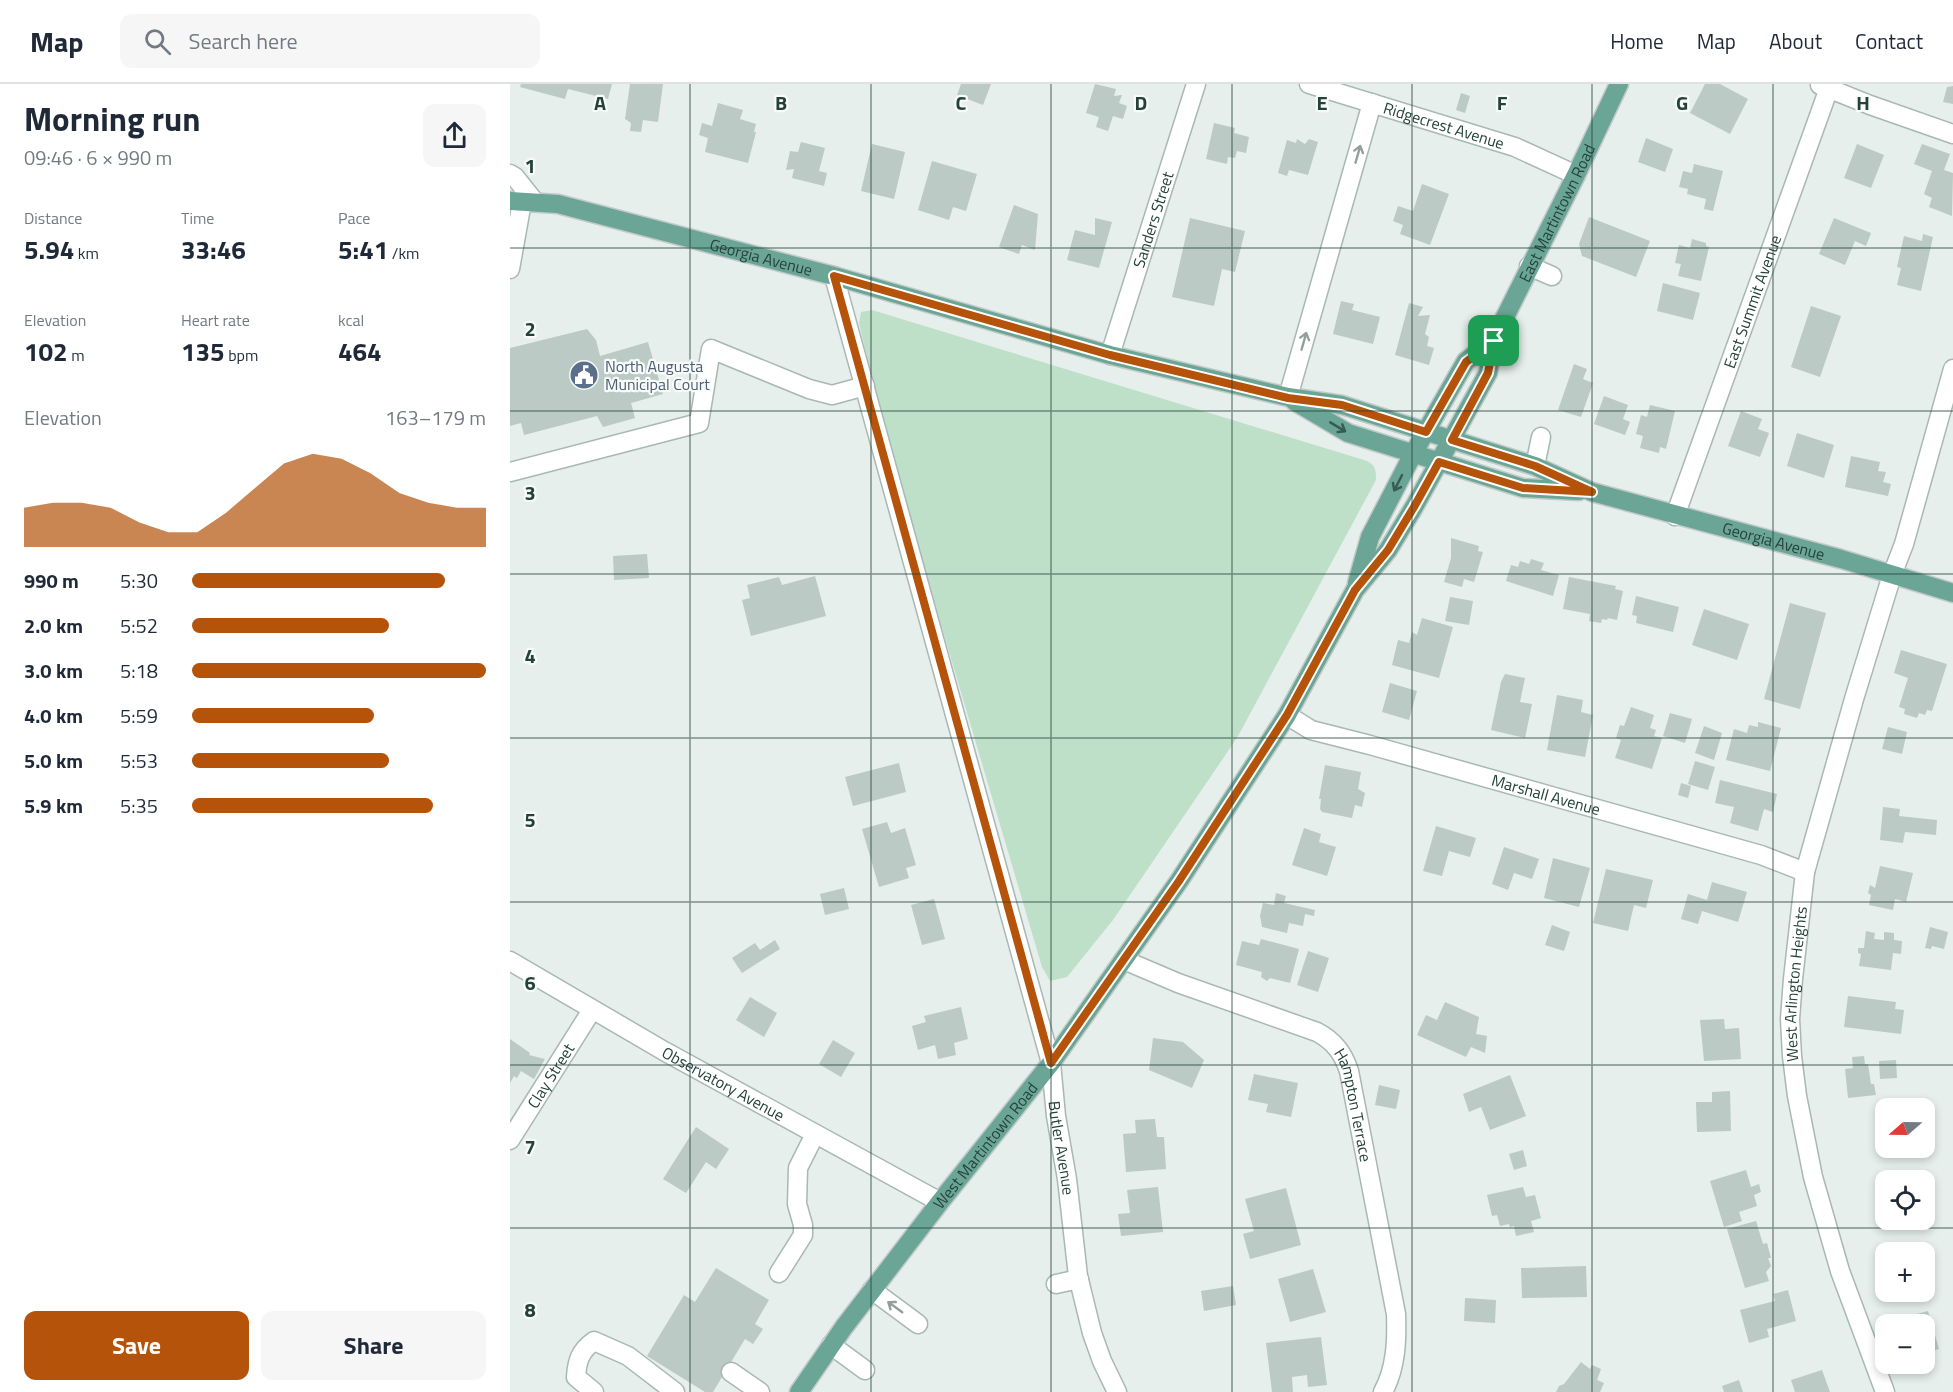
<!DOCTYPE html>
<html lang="en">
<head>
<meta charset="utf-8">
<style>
  :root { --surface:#fff; --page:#f6f6f7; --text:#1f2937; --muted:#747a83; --line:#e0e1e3; --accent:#b45309 }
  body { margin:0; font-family:"Titillium Web",sans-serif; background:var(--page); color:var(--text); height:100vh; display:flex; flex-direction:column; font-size:22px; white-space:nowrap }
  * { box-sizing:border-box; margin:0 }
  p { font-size:20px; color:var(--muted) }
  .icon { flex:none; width:33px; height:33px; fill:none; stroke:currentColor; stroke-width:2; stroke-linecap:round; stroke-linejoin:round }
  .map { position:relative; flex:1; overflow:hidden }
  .panel { display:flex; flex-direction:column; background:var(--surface); width:510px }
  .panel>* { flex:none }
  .needle { width:39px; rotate:250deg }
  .buttons { position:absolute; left:1365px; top:1014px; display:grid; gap:12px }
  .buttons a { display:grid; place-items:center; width:60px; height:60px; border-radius:12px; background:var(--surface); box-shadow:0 3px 9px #0003; font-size:30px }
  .pin { position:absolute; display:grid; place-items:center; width:51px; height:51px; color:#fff; margin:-26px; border-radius:12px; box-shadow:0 3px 9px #0006 }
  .round { display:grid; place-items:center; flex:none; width:63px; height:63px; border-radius:12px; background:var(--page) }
  .head { display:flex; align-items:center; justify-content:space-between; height:102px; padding:0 24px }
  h1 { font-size:33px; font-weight:700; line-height:45px }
  .figures { display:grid; grid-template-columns:repeat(3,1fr); gap:9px; height:102px; padding:6px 24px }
  .figures div { display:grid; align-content:center }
  .figures b { font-size:26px; font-weight:700 }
  .figures small { font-size:16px; font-weight:400 }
  .figures p { font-size:16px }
  .chart { height:168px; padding:12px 24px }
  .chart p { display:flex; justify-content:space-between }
  .chart svg { width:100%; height:108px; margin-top:6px; fill:var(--accent); opacity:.7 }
  .action { display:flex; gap:12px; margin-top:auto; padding:12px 24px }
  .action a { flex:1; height:69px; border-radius:12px; background:var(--accent); color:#fff; font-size:24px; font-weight:700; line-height:69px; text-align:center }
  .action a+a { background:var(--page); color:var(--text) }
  ul { padding:0 24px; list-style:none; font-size:20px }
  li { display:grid; grid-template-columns:96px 72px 1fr; align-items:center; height:45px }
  li i { height:15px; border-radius:8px; background:var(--accent) }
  header { display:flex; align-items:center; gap:36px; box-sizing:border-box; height:84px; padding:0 30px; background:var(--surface); border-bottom:2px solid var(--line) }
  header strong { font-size:28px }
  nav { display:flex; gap:33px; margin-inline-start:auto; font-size:21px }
  .search { width:420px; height:54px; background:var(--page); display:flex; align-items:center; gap:15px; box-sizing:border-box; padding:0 21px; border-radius:12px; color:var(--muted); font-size:22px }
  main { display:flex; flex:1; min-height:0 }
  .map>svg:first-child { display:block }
  .green { fill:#bfe0c8 }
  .building { fill:#bbcac4 }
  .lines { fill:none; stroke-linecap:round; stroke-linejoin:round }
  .minor-casing { stroke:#a8b8b2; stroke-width:21 }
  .major-casing { stroke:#c2cac8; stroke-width:21 }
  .minor { stroke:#fff; stroke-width:18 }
  .major { stroke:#6aa596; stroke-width:18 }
  .oneway { stroke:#92a09c }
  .oneway2 { stroke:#365b51 }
  .route-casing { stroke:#fff; stroke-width:12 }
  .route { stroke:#b45309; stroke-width:8 }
  .grid { fill:none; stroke:#24423a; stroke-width:1.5; stroke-opacity:0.55 }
  .labels { text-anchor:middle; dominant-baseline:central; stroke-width:4.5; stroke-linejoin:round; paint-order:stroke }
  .street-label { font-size:16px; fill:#24423a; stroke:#f7fbf9 }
  .service-label { font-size:16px; fill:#4e5e75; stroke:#f7fbf9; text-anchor:start }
  .grid-label { font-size:20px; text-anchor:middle; font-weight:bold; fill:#24423a; stroke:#f7fbf9; stroke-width:4.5; stroke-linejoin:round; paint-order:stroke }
</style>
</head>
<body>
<header>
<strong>Map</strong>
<div class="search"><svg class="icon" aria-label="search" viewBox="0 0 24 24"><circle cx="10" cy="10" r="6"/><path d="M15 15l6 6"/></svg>Search here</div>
<nav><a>Home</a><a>Map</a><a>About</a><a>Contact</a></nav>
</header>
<main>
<section class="panel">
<div class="head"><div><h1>Morning run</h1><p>09:46 · 6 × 990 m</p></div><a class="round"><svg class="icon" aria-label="share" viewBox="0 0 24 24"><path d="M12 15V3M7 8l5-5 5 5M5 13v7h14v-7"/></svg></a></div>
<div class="figures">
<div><p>Distance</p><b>5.94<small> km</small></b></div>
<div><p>Time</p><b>33:46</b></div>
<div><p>Pace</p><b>5:41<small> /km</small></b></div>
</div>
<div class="figures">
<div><p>Elevation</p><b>102<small> m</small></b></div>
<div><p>Heart rate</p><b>135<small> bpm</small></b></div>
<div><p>kcal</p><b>464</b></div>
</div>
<div class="chart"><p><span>Elevation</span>163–179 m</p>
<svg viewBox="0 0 160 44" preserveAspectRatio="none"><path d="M0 44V28L10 26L20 26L30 28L40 34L50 38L60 38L70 30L80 20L90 10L100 6L110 8L120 14L130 22L140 26L150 28L160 28V44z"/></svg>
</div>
<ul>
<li><b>990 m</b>5:30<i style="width:86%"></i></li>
<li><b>2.0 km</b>5:52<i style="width:67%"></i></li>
<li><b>3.0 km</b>5:18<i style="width:100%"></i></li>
<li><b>4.0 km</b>5:59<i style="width:62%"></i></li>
<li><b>5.0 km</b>5:53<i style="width:67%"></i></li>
<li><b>5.9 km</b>5:35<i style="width:82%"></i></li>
</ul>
<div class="action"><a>Save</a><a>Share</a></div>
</section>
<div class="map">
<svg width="1443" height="1308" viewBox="0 0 1443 1308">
  <rect width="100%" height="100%" fill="#e6efeb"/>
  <!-- green -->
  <path class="green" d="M362,226l492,150c11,4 12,8 12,20l-139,258 -124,182 -46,57 -17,4 -8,-14 -156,-529 -27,-115 2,-11z"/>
  <!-- building -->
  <path class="building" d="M11,0h91l-4,15 -40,-10 -3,10 -45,-12z
    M120,0h33l-5,38 -15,-2 -2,12 -11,-1 1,-8 -6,-4z
    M451,0h30l-8,21 -26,-10z
    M585,0l21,5 -2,7 8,-1 -3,8 8,3 -4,13 -10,-3 -5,15 -12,-4 3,-10 -13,-4z
    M1195,0h15l28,15 -18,35 -40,-21z
    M1443,2v18l-10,-2 4,-15z
    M951,9l9,3 -5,17 -9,-3z
    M208,19l25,7 -3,9 16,5 -2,8h2l-8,31 -43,-11 3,-14 -9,-3 3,-12 10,3z
    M704,39l21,5 -1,5 15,4 -3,16 -9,-2 -2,7 -7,-1 -1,7 -21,-5z
    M1136,54l27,11 -8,23 -27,-10z
    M787,55l8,5 4,-5 9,3 -10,33 -19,-5 -2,6 -9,-3 9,-33 9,3z
    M291,58l24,6 -6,23 8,2 -3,13 -32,-8 2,-9 -8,1 4,-19 8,1z
    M362,60l33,8 -11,47 -33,-8z
    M1347,60l27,11 -13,33 -27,-10z
    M1412,60l28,10 -6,16 9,3 -1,43 -23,-9 3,-9 -8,-4 8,-23 -18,-7z
    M422,77l45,13 -11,37 -13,-4 -4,13 -31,-10z
    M1184,80l29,7 -10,40 -9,-2 2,-10 -19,-5 1,-5 -9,-2 4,-16 9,2z
    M912,100l27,10 -19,51 -30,-11 3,-9 -10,-4 5,-15 15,5z
    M504,121l24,9 -3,36 -13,-5 -3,9 -20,-7z
    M1079,133l61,24 -14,36 -54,-21 -3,-12z
    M585,134l17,4 -13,46 -32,-8 8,-30 20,5z
    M680,134l55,13 -10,41 -13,-3 -8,37 -42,-9z
    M1324,134l37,15 -5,13 -11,-5 -10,24 -26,-11z
    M1413,150l10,3 -12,54 -24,-6 4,-17 -4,-1 7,-31 18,5z
    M1182,155l14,4v3l3,1 -8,34 -23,-5 3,-12 -6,-1 4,-18 11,3z
    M1153,199l37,10 -7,27 -36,-9z
    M831,217l13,3 -2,6 28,7 -7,27 -40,-10z
    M899,219l14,4 -5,9 12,-1 -5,19 4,3 -2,9 7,2 -5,17 -34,-10z
    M1301,222l30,10 -21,61 -29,-10z
    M77,245l9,11 4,16 48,-14 15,52 -32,9 4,15 -32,9 -6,-11 -73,19 -3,-12 -11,3v-78z
    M1064,280l13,5 -4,10 10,4 -12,34 -23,-7z
    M1094,312l24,9 -5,14 7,3 -5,13 -31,-11z
    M1140,321l25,6 -9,38 -6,-2 -1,6 -19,-5 3,-12 -7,-2 5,-19 6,2z
    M1231,327l21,8 -4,10 11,4 -9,24 -32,-11z
    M1287,349l37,12 -10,33 -37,-12z
    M1341,372l29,6 -2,9 8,1 -3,10 8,2 -3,12 -43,-9z
    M941,454l28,8 -1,5 5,1 -9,30 -10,-3 -2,8 -18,-5 7,-24z
    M137,470l2,24 -35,2 -1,-24z
    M1021,475l13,4 -3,7 18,5 -6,21 -47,-15 5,-16 7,2 2,-6 9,3z
    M305,492l11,40 -75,20 -9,-36 8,-2 -3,-13 32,-8 3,8z
    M1059,493l47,9 -1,3 8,2 -6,29 -9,-2 -1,2 -5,-1 -1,4 -12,-2 1,-7 -27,-5z
    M1126,512l43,11 -6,25 -37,-9 1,-7 -5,-1z
    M940,513l23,4 -4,24 -24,-4z
    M1280,519l36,10 -26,96 -36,-10z
    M1194,525l45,15 -12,36 -45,-15z
    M912,534l31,9 -14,51 -47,-13 6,-25 11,3 3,-11 5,3z
    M1391,566l46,14 -15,47 -5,-1 -2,5 -6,-2 -2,5 -13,-4 1,-5 -6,-2 9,-29 -14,-5z
    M995,590l20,4 -5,24 12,2 -7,34 -34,-8 10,-48z
    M880,599l27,8 -8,29 -27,-8z
    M1047,611l26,5 -2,12 12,3 -8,42 -38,-7z
    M1121,623l23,8 -4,13 6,2 -2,6 8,2 -10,31 -37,-11 6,-18 -5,-2 4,-13 4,1z
    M1160,629l22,6 -7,24 -22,-7z
    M1248,638l23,6 -11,43 -44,-11 8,-31 13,4 2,-8 9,2z
    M1194,642l18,7 -8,27 -19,-7z
    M1378,643l19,5 -5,22 -20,-5z
    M1185,677l20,6 -7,23 -20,-6z
    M389,679l7,29 -53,14 -8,-29z
    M815,681l36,7 -3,17 7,4 -3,14 -7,-2 -3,13 -30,-6 -2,-3 1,-10h-2z
    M1210,696l57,14 -4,18 -9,-3 -6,22 -28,-8 4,-16 -19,-4z
    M1171,699l10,3 -3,12 -10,-3z
    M1373,723l17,2 -1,7 38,4 -1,15 -31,-3 -2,11 -23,-3z
    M377,738l4,11 14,-5 11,37 -10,3 3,10 -30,9 -17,-58z
    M926,742l40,12 -6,19 -21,-6 -7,25 -19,-5z
    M794,744l17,6 -2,8 17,5 -9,29 -35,-11z
    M994,763l35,12 -7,20 -18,-6 -6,17 -16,-6z
    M1043,774l37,10 -11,39 -35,-9z
    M1370,782l33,7 -7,29 -11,-3 -2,11 -24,-5 2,-10 -3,-2 2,-8 5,3z
    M1096,785l47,11 -7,28 -12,-3 -6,26 -35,-8z
    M1202,798l35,10 -9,30 -36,-11 -4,13 -17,-5 7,-25 19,6z
    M334,804l5,21 -24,6 -5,-21z
    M766,809l10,3 -2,7 31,7 -1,6 -9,-2 -2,12 -14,-3 -2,10 -25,-6 -2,-11 3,-13 11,2z
    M424,815l11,40 -23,6 -11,-40z
    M1042,841l18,7 -6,19 -19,-6z
    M1420,843l18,5 -4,17 -12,-3 -1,3 -6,-1z
    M1356,847l9,2 -1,6 10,1v-8l10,1v7l8,1 -1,13 -8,-1 -2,17 -32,-4 2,-12 -3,-1v-5h6z
    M751,855l38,10 -9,34 -20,-5 -3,3 -6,-4 1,-5 -26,-7 6,-24 17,4z
    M265,856l5,9 -38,24 -10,-15 23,-15 5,7z
    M798,867l21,7 -11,34 -21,-7z
    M1338,912l48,6 -1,7 9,1 -3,24 -57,-7z
    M240,913l27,16 -13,24 -28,-17z
    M935,918l34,15 -3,17 11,2 -2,17 -14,-6 -5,10 -49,-22 9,-20 11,5z
    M451,923l7,32 -14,4 2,12 -18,4 -3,-14 -17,5 -6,-24 14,-4 -2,-6z
    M1214,935l1,10 14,-1 2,31 -37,2 -4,-41z
    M643,954l30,4 21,18 -12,28 -43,-18z
    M0,955l20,14 -1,2 16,4 -11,20 -13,-8 -4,7 -3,-2 -4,7z
    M323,956l22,13 -14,24 -22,-13z
    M1354,972l1,8h3l3,20h3l2,11 -28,3 -3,-29 8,-1 -1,-11z
    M1386,976l1,18 -17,1 -1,-18z
    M744,990l44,9 -7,34 -25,-5 2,-8 -20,-4z
    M1000,991l16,41 -36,14 -9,-23 -12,5 -6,-18z
    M869,1001l21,5 -4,19 -21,-4z
    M1220,1007l1,40 -34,1 -1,-30h16v-10z
    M645,1035l2,18h7l2,32 -40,3 -3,-38 13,-1 -1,-13z
    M186,1043l33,22 -13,20 -10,-7 -20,31 -23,-14z
    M1013,1066l4,16 -13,4 -5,-16z
    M1236,1086l5,17 8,-3 2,8 -7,3 3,11 -18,6 3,9 -18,6 -14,-46z
    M648,1103l5,45 -42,4 -3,-22 12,-1 -3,-23z
    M1013,1103l3,10 9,-2 6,23 -10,3 3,11 -18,4 -2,-10 -4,1 -1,-3 -9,2 -3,-11 -5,1 -5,-21z
    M776,1104l15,57 -51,14 -7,-25 11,-3 -9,-32z
    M1246,1137l7,23 4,-1 4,15h-3l3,8 -5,6 3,9 -24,7 -18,-59z
    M1076,1182l1,31 -65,1 -1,-30z
    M206,1184l53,32 -14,24 8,5 -10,15 -8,-5 -32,53h-8l-58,-36 37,-61 11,7z
    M803,1185l13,43 -36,10 -12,-43z
    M723,1202l3,19 -32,6 -3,-20z
    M1278,1206l8,31 -29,8 2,8 -20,6 -9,-33 35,-9 -2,-7z
    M955,1214l31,2 -1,23 -31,-2z
    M1418,1227l11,38 -15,4v-29h-22l17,-5 -2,-5z
    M811,1253l6,48 -19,2 -1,-12 -15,2 1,15h-21l-6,-49z
    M1071,1278l9,7 2,-4 9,4 -4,11 7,3 -4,9h-44l3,-6 5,-2z
    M1312,1286l8,22h-35l-4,-12z
    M1229,1296l4,12h-19l-2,-6z"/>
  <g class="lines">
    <!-- minor casing -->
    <g class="minor-casing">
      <g id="minor">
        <path id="s1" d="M799,0l206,63 61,28"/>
        <path d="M1310,1l50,20 83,29"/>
        <path d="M0,90l5,3 20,25"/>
        <path d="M1019,182l23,10"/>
        <path d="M0,185l12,-67"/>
        <path id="s2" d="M324,192l217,787 5,53 11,63 11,97 14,57 10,28 15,31"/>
        <path id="s3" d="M600,271l86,-271"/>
        <path d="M778,313l84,-294"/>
        <path d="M1025,382l6,-29"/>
        <path d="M0,388l189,-49 12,-74 98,40 23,6 33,-9"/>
        <path id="s4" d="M1165,432l154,-428"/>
        <path id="s5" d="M777,631l24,15 59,15 391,110 44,17"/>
        <path id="s6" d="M614,876l54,23 139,49c17,9 26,21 32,39l47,243c1,27 0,54 -13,78"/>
        <path id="s7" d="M0,877l154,90 276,151"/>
        <path id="s8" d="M0,1056l82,-130"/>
        <path d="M269,1189l24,-38v-10l-6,-21 1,-36 17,-34"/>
        <path d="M546,1200l23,-5"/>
        <path d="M362,1206l46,34"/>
        <path d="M321,1261l34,25"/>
        <path d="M221,1288l29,20"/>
        <path d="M84,1308l-18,-15c1,-16 4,-26 18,-36l34,15 47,36"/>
        <path id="s9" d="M1375,1308l-45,-121 -27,-94 -16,-81 -5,-40 -2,-37 3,-40 12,-107 49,-173 38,-124 12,-31 49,-175"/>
      </g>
    </g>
    <!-- major casing -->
    <g class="major-casing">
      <g id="major">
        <path id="s10" d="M0,117l48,3 276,72 276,79 178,42 54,8 193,61 57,26 249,67 112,34"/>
        <path d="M784,317l54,32 175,55 56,3"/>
        <path d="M847,499l13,-46 43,-83 53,-93 27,-20"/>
        <path id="s11" d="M289,1308l45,-65 96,-125 111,-139 128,-182 108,-166 68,-125 33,-40 26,-43 74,-134 5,-32 83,-166 43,-91"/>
      </g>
    </g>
    <!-- minor -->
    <use href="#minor" class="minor"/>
    <!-- major -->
    <use href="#major" class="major"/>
  </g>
  <!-- one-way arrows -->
  <defs><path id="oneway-shaft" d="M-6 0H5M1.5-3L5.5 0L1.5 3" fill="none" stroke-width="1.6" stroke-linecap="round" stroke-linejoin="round" transform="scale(1.5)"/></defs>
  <g class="oneway">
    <use href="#oneway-shaft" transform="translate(848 70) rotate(-74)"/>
    <use href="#oneway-shaft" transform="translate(794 257) rotate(-74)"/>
    <use href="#oneway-shaft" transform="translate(385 1223) rotate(-144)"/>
  </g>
  <g class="oneway2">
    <use href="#oneway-shaft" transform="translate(828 343) rotate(31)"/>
    <use href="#oneway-shaft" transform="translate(888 399) rotate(117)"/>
  </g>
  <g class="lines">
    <!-- route casing -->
    <g class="route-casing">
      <path id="route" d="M324,192l276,79 178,43 54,7 84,27 40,-70 28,-21 -6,32 -36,67 83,26 57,26 -69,-4 -84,-26 -25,45 -26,43 -33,40 -68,125 -108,166 -128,182z"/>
    </g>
    <!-- route -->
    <use href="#route" class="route"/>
  </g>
  <!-- grid -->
  <path class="grid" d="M180,0v1308M361,0v1308M541,0v1308M722,0v1308M902,0v1308M1082,0v1308M1263,0v1308M0,164h1443M0,327h1443M0,490h1443M0,654h1443M0,818h1443M0,981h1443M0,1144h1443"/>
  <!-- icons -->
  <defs>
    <g id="civic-disc" transform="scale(1.5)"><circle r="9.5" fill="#5c6f8a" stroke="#f7fbf9"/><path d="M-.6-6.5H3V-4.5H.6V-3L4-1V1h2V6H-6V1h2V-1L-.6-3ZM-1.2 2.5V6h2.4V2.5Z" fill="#fff"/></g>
  </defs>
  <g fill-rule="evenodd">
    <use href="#civic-disc" x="74" y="291"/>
  </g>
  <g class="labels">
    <!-- street labels -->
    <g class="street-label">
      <text stroke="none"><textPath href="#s1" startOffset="141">Ridgecrest Avenue</textPath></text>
      <text stroke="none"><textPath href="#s11" startOffset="1408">East Martintown Road</textPath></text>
      <text stroke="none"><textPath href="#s3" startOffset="142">Sanders Street</textPath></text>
      <text stroke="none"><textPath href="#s10" startOffset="258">Georgia Avenue</textPath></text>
      <text stroke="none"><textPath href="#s4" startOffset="228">East Summit Avenue</textPath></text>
      <text stroke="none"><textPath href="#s10" startOffset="1311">Georgia Avenue</textPath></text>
      <text stroke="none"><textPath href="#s5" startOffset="272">Marshall Avenue</textPath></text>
      <text stroke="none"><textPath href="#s9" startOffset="422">West Arlington Heights</textPath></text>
      <text stroke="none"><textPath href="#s8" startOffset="76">Clay Street</textPath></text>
      <text stroke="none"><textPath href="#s7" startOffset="246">Observatory Avenue</textPath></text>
      <text stroke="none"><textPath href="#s6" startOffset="292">Hampton Terrace</textPath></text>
      <text stroke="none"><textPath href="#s11" startOffset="309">West Martintown Road</textPath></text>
      <text stroke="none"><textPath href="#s2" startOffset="902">Butler Avenue</textPath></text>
    </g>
    <!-- service labels -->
    <g class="service-label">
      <text x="95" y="282">North Augusta<tspan x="95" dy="18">Municipal Court</tspan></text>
    </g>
  </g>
  <g class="grid-label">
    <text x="90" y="26">A</text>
    <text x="271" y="26">B</text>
    <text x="451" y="26">C</text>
    <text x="631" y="26">D</text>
    <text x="812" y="26">E</text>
    <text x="992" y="26">F</text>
    <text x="1172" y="26">G</text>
    <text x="1353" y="26">H</text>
    <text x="20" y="89">1</text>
    <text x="20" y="252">2</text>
    <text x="20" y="416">3</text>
    <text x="20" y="579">4</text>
    <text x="20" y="743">5</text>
    <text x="20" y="906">6</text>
    <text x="20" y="1070">7</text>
    <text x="20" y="1233">8</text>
  </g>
</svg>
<div class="buttons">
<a><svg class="needle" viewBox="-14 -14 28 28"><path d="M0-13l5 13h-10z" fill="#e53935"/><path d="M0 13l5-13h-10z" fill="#747a83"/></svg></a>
<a><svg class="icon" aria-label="locate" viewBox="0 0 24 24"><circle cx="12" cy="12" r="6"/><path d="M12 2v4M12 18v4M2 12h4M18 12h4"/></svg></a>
<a>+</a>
<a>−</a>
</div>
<div class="pin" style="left:984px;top:257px;background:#1e9e55"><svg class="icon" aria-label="arrive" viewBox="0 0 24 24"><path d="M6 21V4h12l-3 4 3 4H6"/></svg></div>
</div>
</main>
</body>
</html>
